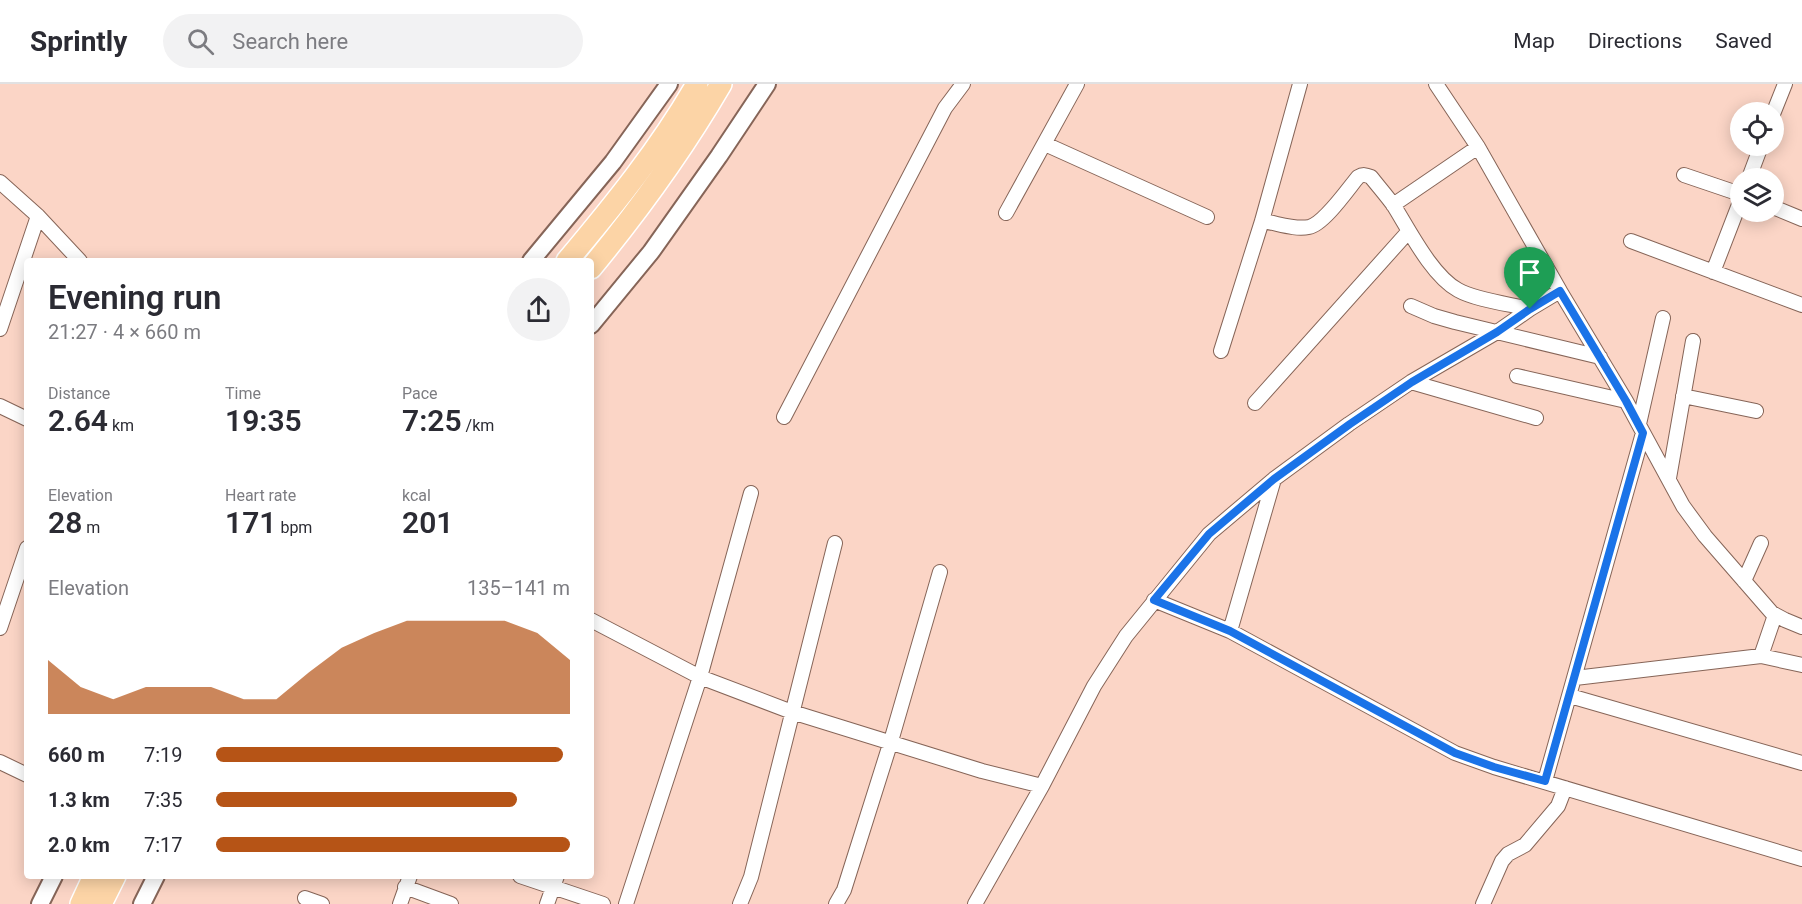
<!DOCTYPE html>
<html lang="en">
<head>
<meta charset="utf-8">
<style>
  :root { --surface:#fff; --page:#f2f2f3; --text:#2b2b33; --muted:#7c7c81; --line:#e1e1e2; --accent:#b65416 }
  body { margin:0; font-family:Roboto,sans-serif; background:var(--page); color:var(--text); height:100vh; display:flex; flex-direction:column; font-size:22px; white-space:nowrap }
  * { box-sizing:border-box; margin:0 }
  p { font-size:20px; color:var(--muted) }
  .icon { flex:none; width:33px; height:33px; fill:none; stroke:currentColor; stroke-width:2; stroke-linecap:round; stroke-linejoin:round }
  .map { position:relative; flex:1; overflow:hidden }
  .sheet { position:absolute; left:24px; top:174px; width:570px; height:621px; display:flex; flex-direction:column; background:var(--surface); border-radius:6px; box-shadow:0 3px 15px #0003 }
  .sheet>* { flex:none }
  .fabs { position:absolute; left:1730px; top:18px; display:grid; gap:12px }
  .fabs a { display:grid; place-items:center; width:54px; height:54px; border-radius:50%; background:var(--surface); box-shadow:0 3px 15px #0003; font-size:30px }
  .pin { position:absolute; display:grid; place-items:center; width:51px; height:51px; color:#fff; margin:-62px -26px; border-radius:50% 50% 50% 0; rotate:-45deg; box-shadow:0 0 6px #0007 }
  .pin .icon { rotate:45deg }
  .round { display:grid; place-items:center; flex:none; width:63px; height:63px; border-radius:32px; background:var(--page) }
  .summary { display:flex; align-items:center; justify-content:space-between; height:102px; padding:0 24px }
  h1 { font-size:33px; font-weight:600; line-height:45px }
  .metrics { display:grid; grid-template-columns:repeat(3,1fr); gap:9px; height:102px; padding:6px 24px }
  .metrics div { display:grid; align-content:center }
  .metrics b { font-size:30px; font-weight:600 }
  .metrics small { font-size:16px; font-weight:400 }
  .metrics p { font-size:16px }
  .chart { height:168px; padding:12px 24px }
  .chart p { display:flex; justify-content:space-between }
  .chart svg { width:100%; height:108px; margin-top:6px; fill:var(--accent); opacity:.7 }
  ul { padding:0 24px; list-style:none; font-size:20px }
  li { display:grid; grid-template-columns:96px 72px 1fr; align-items:center; height:45px }
  li i { height:15px; border-radius:8px; background:var(--accent) }
  header { display:flex; align-items:center; gap:36px; box-sizing:border-box; height:84px; padding:0 30px; background:var(--surface); border-bottom:2px solid var(--line) }
  header strong { font-size:28px }
  nav { display:flex; gap:33px; margin-inline-start:auto; font-size:21px }
  .search { width:420px; height:54px; background:var(--page); display:flex; align-items:center; gap:15px; box-sizing:border-box; padding:0 21px; border-radius:33px; color:var(--muted); font-size:22px }
  .map>svg:first-child { display:block }
  .lines { fill:none; stroke-linecap:round; stroke-linejoin:round }
  .minor-casing { stroke:#866558; stroke-width:16 }
  .tertiary-casing { stroke:#866558; stroke-width:20 }
  .trunk-casing { stroke:#fff; stroke-width:24 }
  .minor { stroke:#fff; stroke-width:14 }
  .tertiary { stroke:#fff; stroke-width:16 }
  .trunk { stroke:#fcd4a6; stroke-width:21 }
  .route-casing { stroke:#fff; stroke-width:12 }
  .route { stroke:#1a73e8; stroke-width:8 }
</style>
</head>
<body>
<header>
<strong>Sprintly</strong>
<div class="search"><svg class="icon" aria-label="search" viewBox="0 0 24 24"><circle cx="10" cy="10" r="6"/><path d="M15 15l6 6"/></svg>Search here</div>
<nav><a>Map</a><a>Directions</a><a>Saved</a></nav>
</header>
<div class="map">
<svg width="1802" height="820" viewBox="0 0 1802 820">
  <rect width="100%" height="100%" fill="#fbd5c6"/>
  <g class="lines">
    <!-- minor casing -->
    <g class="minor-casing">
      <path id="minor" d="M1436,0l42,63 82,144 66,110 57,105 22,30 67,77 13,7 17,7
        M1773,30l12,-30
        M1045,60l162,73
        M1684,91l56,19
        M1749,94l12,-32
        M0,98l38,34 42,45
        M1393,121l85,-58
        M1773,123l29,12
        M1006,129l71,-129
        M1262,137c15,2 32,9 47,6 15,-3 39,-38 49,-50 5,-3 8,-2 13,0 7,9 16,19 23,29 15,24 38,70 64,84 18,10 51,14 72,19
        M1631,157l171,64
        M1713,188l27,-70
        M1411,222l23,10 21,6 145,35
        M0,245l38,-113
        M1221,267l41,-130 38,-137
        M1517,292l109,25
        M1411,298l125,36
        M1683,312l73,15
        M1255,319l153,-171
        M0,322l27,13
        M784,333l161,-309 18,-24
        M1639,340l24,-106
        M1669,394l24,-137
        M1744,497l17,-38
        M1154,516l76,31 225,122 39,14 308,92
        M591,536l109,57 92,35 190,59 60,15
        M0,544l27,-80
        M1230,547l44,-152
        M1761,572l41,9
        M1575,594l186,-22 14,-41
        M1570,612l232,67
        M0,678l27,13
        M1545,697l98,-348
        M520,792l83,28
        M405,803l46,17
        M305,814l17,6
        M400,820l10,-28
        M547,820l10,-28
        M626,820l74,-227 51,-184
        M740,820l11,-27 84,-334
        M836,820l8,-14 47,-149 49,-169
        M975,820l67,-118 52,-100 32,-50 83,-102 65,-55 75,-55 62,-42 86,-50 33,-23 30,-18
        M1483,820l19,-43 6,-7 17,-9 33,-39 7,-18"/>
    </g>
    <!-- tertiary casing -->
    <g class="tertiary-casing">
      <path id="tertiary" d="M531,177l82,-99 56,-78
        M591,241l60,-73 68,-96 48,-72
        M40,820l14,-28
        M142,820l14,-28"/>
    </g>
    <!-- trunk casing -->
    <g class="trunk-casing">
      <path id="trunk" d="M567,177c47,-56 94,-114 130,-177
        M591,184c48,-58 92,-119 130,-184
        M81,820l13,-28
        M101,820l14,-28"/>
    </g>
    <!-- minor -->
    <use href="#minor" class="minor"/>
    <!-- tertiary -->
    <use href="#tertiary" class="tertiary"/>
    <!-- trunk -->
    <use href="#trunk" class="trunk"/>
  </g>
  <g class="lines">
    <!-- route casing -->
    <g class="route-casing">
      <path id="route" d="M1560,207l66,110 17,32 -98,348 -51,-14 -39,-14 -225,-122 -76,-31 55,-66 65,-55 76,-55 62,-42 85,-50 33,-23z"/>
    </g>
    <!-- route -->
    <use href="#route" class="route"/>
  </g>
</svg>
<div class="fabs">
<a><svg class="icon" aria-label="locate" viewBox="0 0 24 24"><circle cx="12" cy="12" r="6"/><path d="M12 2v4M12 18v4M2 12h4M18 12h4"/></svg></a>
<a><svg class="icon" aria-label="layers" viewBox="0 0 24 24"><path d="M12 4l9 5-9 5-9-5zM3 14l9 5 9-5"/></svg></a>
</div>
<div class="pin" style="left:1530px;top:225px;background:#1e9e55"><svg class="icon" aria-label="arrive" viewBox="0 0 24 24"><path d="M6 21V4h12l-3 4 3 4H6"/></svg></div>
<section class="sheet">
<div class="summary"><div><h1>Evening run</h1><p>21:27 · 4 × 660 m</p></div><a class="round"><svg class="icon" aria-label="share" viewBox="0 0 24 24"><path d="M12 15V3M7 8l5-5 5 5M5 13v7h14v-7"/></svg></a></div>
<div class="metrics">
<div><p>Distance</p><b>2.64<small> km</small></b></div>
<div><p>Time</p><b>19:35</b></div>
<div><p>Pace</p><b>7:25<small> /km</small></b></div>
</div>
<div class="metrics">
<div><p>Elevation</p><b>28<small> m</small></b></div>
<div><p>Heart rate</p><b>171<small> bpm</small></b></div>
<div><p>kcal</p><b>201</b></div>
</div>
<div class="chart"><p><span>Elevation</span>135–141 m</p>
<svg viewBox="0 0 160 44" preserveAspectRatio="none"><path d="M0 44V22L10 33L20 38L30 33L40 33L50 33L60 38L70 38L80 27L90 17L100 11L110 6L120 6L130 6L140 6L150 11L160 22V44z"/></svg>
</div>
<ul>
<li><b>660 m</b>7:19<i style="width:98%"></i></li>
<li><b>1.3 km</b>7:35<i style="width:85%"></i></li>
<li><b>2.0 km</b>7:17<i style="width:100%"></i></li>
</ul>
</section>
</div>
</body>
</html>
